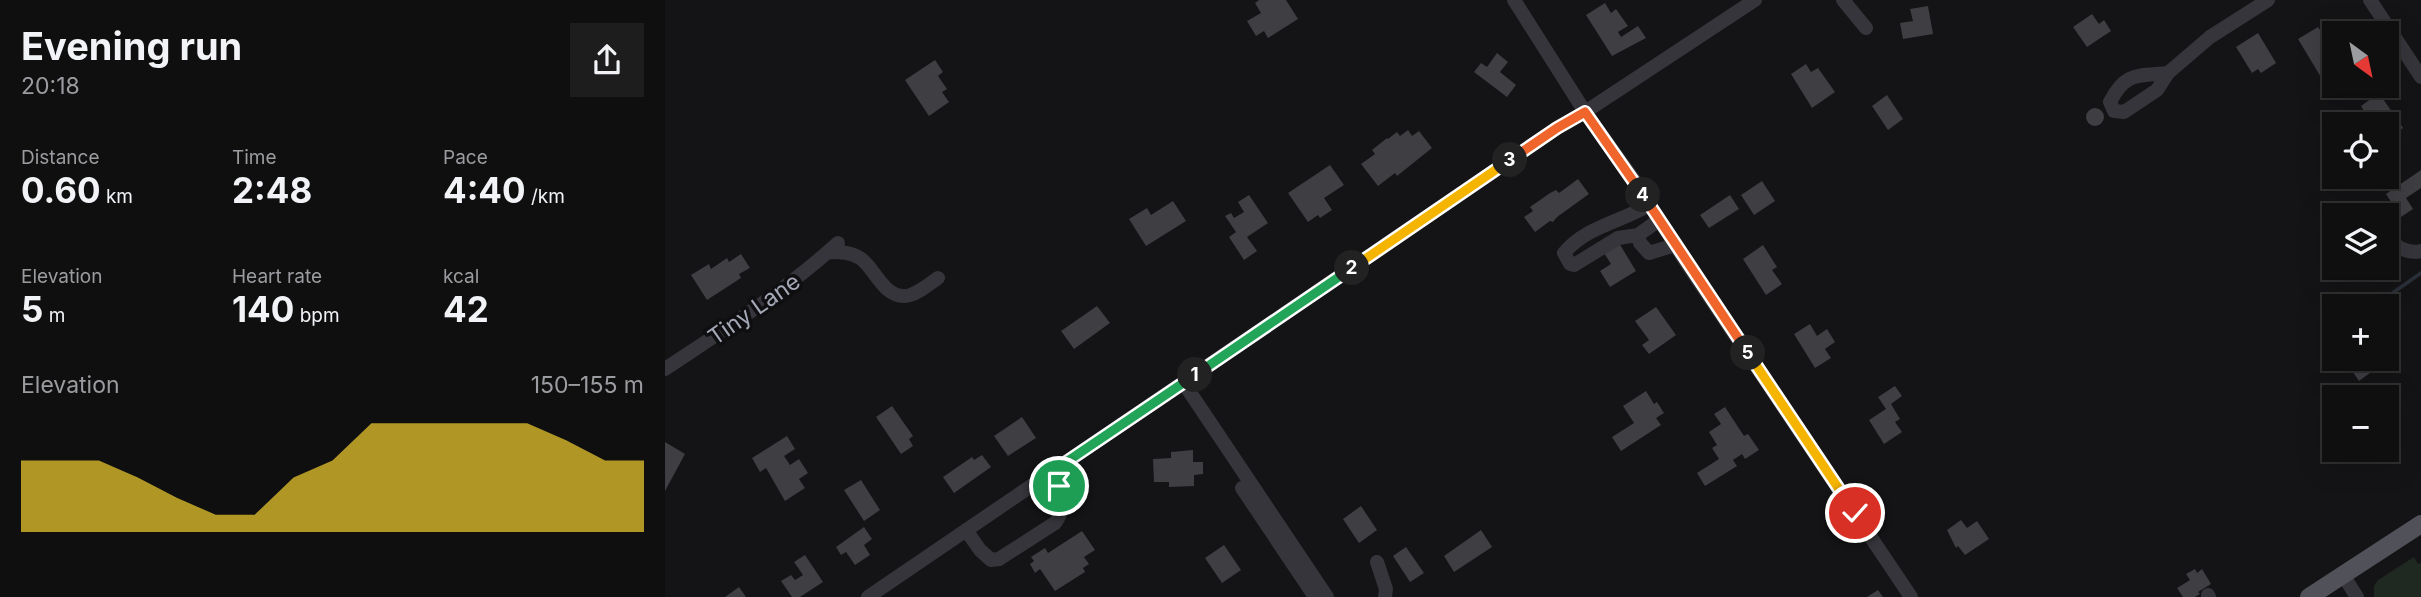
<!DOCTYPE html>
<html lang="en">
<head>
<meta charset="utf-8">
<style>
  :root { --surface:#0f0f10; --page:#1d1d1e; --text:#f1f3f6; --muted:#9b9c9f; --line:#2f2f30; --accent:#f4d02d }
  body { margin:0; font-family:Inter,sans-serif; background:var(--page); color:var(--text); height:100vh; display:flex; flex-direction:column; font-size:26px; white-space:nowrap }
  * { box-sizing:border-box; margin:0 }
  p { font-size:23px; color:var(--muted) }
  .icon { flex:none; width:38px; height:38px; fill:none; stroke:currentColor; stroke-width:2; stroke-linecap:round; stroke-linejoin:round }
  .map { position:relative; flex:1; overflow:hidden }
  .side { display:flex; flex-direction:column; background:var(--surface); width:665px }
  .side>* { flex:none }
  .needle { width:46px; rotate:147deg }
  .fabs { position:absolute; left:1657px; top:21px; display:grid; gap:14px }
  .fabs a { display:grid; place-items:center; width:77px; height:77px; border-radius:0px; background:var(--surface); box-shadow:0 7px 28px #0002,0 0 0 2px var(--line); font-size:35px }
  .pin { position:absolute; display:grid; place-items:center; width:60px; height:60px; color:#fff; margin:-30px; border:4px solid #fff; border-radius:50%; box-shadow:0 2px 7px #0007 }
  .km { position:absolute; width:35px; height:35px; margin:-18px; border-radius:50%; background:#222; color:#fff; font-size:19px; line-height:35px; text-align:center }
  .round { display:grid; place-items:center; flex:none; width:74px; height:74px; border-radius:0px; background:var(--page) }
  .overview { display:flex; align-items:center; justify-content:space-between; height:119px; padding:0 21px }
  h1 { font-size:38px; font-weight:700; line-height:52px }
  .metrics { display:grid; grid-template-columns:repeat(3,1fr); gap:10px; height:119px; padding:7px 21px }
  .metrics div { display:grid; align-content:center }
  .metrics b { font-size:35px; font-weight:700 }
  .metrics small { font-size:19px; font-weight:400 }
  .metrics p { font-size:19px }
  .chart { height:196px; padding:14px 21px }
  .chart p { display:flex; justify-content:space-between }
  .chart svg { width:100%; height:126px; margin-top:7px; fill:var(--accent); opacity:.7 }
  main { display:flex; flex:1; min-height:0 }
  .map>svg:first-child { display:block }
  .green { fill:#202822 }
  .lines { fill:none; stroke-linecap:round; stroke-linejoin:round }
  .stream { stroke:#2a3039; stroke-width:3.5 }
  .building { fill:#3e3e43 }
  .minor { stroke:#35353b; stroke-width:14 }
  .major { stroke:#51515a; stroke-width:18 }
  .split-1-casing { stroke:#fff; stroke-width:14 }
  .split-2-casing { stroke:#fff; stroke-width:14 }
  .split-3-casing { stroke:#fff; stroke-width:14 }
  .split-4-casing { stroke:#fff; stroke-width:14 }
  .split-5-casing { stroke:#fff; stroke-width:14 }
  .split-6-casing { stroke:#fff; stroke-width:14 }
  .split-1 { stroke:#22a559; stroke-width:9 }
  .split-2 { stroke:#22a559; stroke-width:9 }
  .split-3 { stroke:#f5b400; stroke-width:9 }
  .split-4 { stroke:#f0652b; stroke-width:9 }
  .split-5 { stroke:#f0652b; stroke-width:9 }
  .split-6 { stroke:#f5b400; stroke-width:9 }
  .labels { text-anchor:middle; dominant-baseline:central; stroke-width:7; stroke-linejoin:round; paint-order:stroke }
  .street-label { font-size:23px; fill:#a5a8b6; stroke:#0f0f11 }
</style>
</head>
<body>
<main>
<section class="side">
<div class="overview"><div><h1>Evening run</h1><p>20:18</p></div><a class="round"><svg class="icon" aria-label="share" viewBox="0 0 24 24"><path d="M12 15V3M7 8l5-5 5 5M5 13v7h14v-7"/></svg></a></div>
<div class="metrics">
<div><p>Distance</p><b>0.60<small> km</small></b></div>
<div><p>Time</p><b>2:48</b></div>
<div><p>Pace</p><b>4:40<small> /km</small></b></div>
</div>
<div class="metrics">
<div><p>Elevation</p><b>5<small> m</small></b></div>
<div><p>Heart rate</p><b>140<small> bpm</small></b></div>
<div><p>kcal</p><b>42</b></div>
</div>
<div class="chart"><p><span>Elevation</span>150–155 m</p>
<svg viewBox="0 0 160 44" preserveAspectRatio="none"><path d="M0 44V19L10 19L20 19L30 25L40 32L50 38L60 38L70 25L80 19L90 6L100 6L110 6L120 6L130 6L140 12L150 19L160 19V44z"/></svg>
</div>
</section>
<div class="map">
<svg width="1756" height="597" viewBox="0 0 1756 597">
  <rect width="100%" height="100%" fill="#141416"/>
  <!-- green -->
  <path class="green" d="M1749,557l4,7 3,-1v34h-47v-11l4,-6z"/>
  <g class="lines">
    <!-- stream -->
    <path class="stream" d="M1709,306l47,-33"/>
  </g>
  <!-- building -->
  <path class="building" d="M594,0h27l12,19 -30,19 -4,-7 -8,5 -9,-15 14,-8 -6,-10z
    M940,3l6,10 5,-4 12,17 -10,6 3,5 17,-11 8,12 -34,18 -26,-41z
    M1263,6l5,28 -30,5 -3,-16 13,-2 -3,-12z
    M1427,14l7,10 5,-4 7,11 -24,16 -14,-20z
    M1653,27l17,26v25l-10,6 -27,-45z
    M1593,33l18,30 -15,10 -3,-4 -6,4 -16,-26z
    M832,53l11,9 -8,10 16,13 -9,12 -33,-25 7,-9 6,4z
    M270,60l8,12 -5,4 9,13 -5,3 7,10 -20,14 -24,-36z
    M1141,64l5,8 7,-4 17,24 -23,16 -21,-34z
    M1714,93l24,35 -14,10 -2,-14h-37l16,-10 -5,-8z
    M1222,95l16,24 -15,11 -16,-24z
    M1421 117a9 9 0 1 1 18 0a9 9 0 1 1-18 0Z
    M743,130l4,6 7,-5 13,17 -35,28 -2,-3 -17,13 -17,-22 14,-10 -3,-4 15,-12 1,1 9,-7 3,4z
    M665,165l14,20 -20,13 8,12 -12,8 -2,-3 -10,7 -20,-29z
    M1756,170v18l-15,10 7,11 -12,8 -15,-23z
    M913,179l11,15 -32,23 -4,5 -3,-1 -15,11 -11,-15 9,-6 -3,-4 20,-14 6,-3 3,3z
    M1097,181l13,20 -21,14 -13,-20z
    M584,195l19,28 -21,14 10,14 -13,9 -15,-23 7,-5 -11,-16 6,-3 3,5 10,-6 -6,-10z
    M1065,195l9,14 -30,19 -9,-13z
    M508,201l13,20 -40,25 -17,-27 18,-11 4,7z
    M954,243l17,28 -26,16 -10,-16 11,-7 -7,-11z
    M1098,245l14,22 -5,3 10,14 -16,11 -23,-36z
    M76,254l9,14 -11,6 2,4 -34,22 -16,-25 18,-11 2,5 16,-11 2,4z
    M432,306l13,17 -36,26 -13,-18z
    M991,307l20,28 -27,19 -7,-9 7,-5 -14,-19z
    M1145,324l7,12 10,-7 8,13 -10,7 6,9 -16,10 -21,-34z
    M1679,359h34l-8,5 4,6 -15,11z
    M1230,386l7,10 -11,8 9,15 -5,3 7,10 -18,12 -15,-24 17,-11 -8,-12z
    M981,391l8,13 3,-2 7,11 -8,5 5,7 -40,26 -9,-14 22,-14 -11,-17z
    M227,406l21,30 -4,3 4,7 -12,8 -25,-37z
    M1060,407l19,29 4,-2 11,16 -14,9 -3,-5 -9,6 4,6 -32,20 -8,-13 22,-14 -7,-11 5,-3 -8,-13 12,-8 -7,-10z
    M357,417l14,21 -28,18 -14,-20z
    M122,436l8,13 -11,7 6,9 9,-6 9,14 -9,6 6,9 -20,13 -19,-33 -6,4 -8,-14z
    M0,442l20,12 -20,37z
    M528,450v12h10v12l-9,1v11l-25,1v-5h-15l-1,-23 18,-1v-6z
    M317,455l9,12 -37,26 -11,-16 29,-20 2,3z
    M196,480l19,30 -16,11 -20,-31z
    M696,506l16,24 -18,13 -16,-24z
    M1296,520l6,8 10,-7 12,18 -24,16 -7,-9 -2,2 -9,-18z
    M199,527l8,12 -8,6 6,10 -15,10 -9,-13 -5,3 -5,-8z
    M816,530l11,17 -38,25 -10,-16z
    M417,531l13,19 -11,7 5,7 -6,4 2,4 -30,19 -15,-22 -5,4 -5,-9 4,-3 -3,-4 14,-9 3,5z
    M559,545l17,25 -19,13 -17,-25z
    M741,547l18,26 -14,9 -17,-26z
    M140,555l18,27 -23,15h-8l-11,-16 10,-6 4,5 8,-5 -9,-13z
    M1530,569l2,4 5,-4 9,15 -13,8 2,2 -5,3h-12l-6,-9 13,-8 -4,-6z
    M74,587l7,10h-21z
    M1213,590l5,7h-16z"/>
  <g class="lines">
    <!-- minor -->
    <path class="minor" d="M849,0l71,112 170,-112
      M1178,0l23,28
      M1705,0l51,77
      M1503,73c-31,3 -43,-1 -58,29l4,9 10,1 33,-22 11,-17 42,-36 58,-37
      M994,220l-21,15 2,8 9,10 26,-8
      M973,235l-20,3 -44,27 -4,-1 -6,-11c23,-27 57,-31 85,-48
      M1722,238c9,9 20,16 34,13
      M163,252c12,0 22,0 32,6 15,10 23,39 45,38 10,0 24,-12 33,-18
      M0,369c60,-40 120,-78 173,-126
      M518,382l144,215
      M577,488l73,109
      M301,530l14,20 11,10 8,-1 56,-36c13,-17 6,-34 -5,-50
      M712,562l9,27 -1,8
      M1678,575l14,22
      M1543,595l1,2
      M203,597l689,-469 28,-16 49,68 52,82 225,335"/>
    <!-- major -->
    <path class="major" d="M1644,597l112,-73"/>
  </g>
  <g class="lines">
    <!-- split-1 casing -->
    <g class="split-1-casing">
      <path id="split-1" d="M394,486l-9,-13 145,-98"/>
    </g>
    <!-- split-2 casing -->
    <g class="split-2-casing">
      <path id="split-2" d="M530,375l157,-107"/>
    </g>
    <!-- split-3 casing -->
    <g class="split-3-casing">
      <path id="split-3" d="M687,268l158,-108"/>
    </g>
    <!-- split-4 casing -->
    <g class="split-4-casing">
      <path id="split-4" d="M845,160l47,-32 28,-16 58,83"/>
    </g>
    <!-- split-5 casing -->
    <g class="split-5-casing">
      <path id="split-5" d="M978,195l105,158"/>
    </g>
    <!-- split-6 casing -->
    <g class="split-6-casing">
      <path id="split-6" d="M1083,353l107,160"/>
    </g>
    <!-- split-1 -->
    <use href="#split-1" class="split-1"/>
    <!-- split-2 -->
    <use href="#split-2" class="split-2"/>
    <!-- split-3 -->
    <use href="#split-3" class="split-3"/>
    <!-- split-4 -->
    <use href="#split-4" class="split-4"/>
    <!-- split-5 -->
    <use href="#split-5" class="split-5"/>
    <!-- split-6 -->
    <use href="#split-6" class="split-6"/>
  </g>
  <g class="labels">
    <!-- street labels -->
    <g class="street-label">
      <text transform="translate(89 309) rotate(-35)">Tiny Lane</text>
    </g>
  </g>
</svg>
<div class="fabs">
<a><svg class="needle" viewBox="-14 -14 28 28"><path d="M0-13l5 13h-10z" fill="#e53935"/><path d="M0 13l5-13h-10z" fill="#9b9c9f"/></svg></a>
<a><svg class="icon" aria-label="locate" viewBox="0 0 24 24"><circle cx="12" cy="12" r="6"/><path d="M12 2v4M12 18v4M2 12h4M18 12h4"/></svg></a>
<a><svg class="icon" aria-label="layers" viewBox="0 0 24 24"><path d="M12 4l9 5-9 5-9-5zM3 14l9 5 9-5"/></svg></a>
<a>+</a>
<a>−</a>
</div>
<div class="pin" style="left:394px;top:486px;background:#1e9e55"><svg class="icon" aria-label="arrive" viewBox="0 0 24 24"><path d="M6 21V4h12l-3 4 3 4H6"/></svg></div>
<div class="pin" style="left:1190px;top:513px;background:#d93025"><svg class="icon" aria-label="check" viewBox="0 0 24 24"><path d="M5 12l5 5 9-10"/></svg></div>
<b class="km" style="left:530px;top:375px">1</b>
<b class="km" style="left:687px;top:268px">2</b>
<b class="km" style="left:845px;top:160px">3</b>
<b class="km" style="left:978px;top:195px">4</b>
<b class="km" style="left:1083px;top:353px">5</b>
</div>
</main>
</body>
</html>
